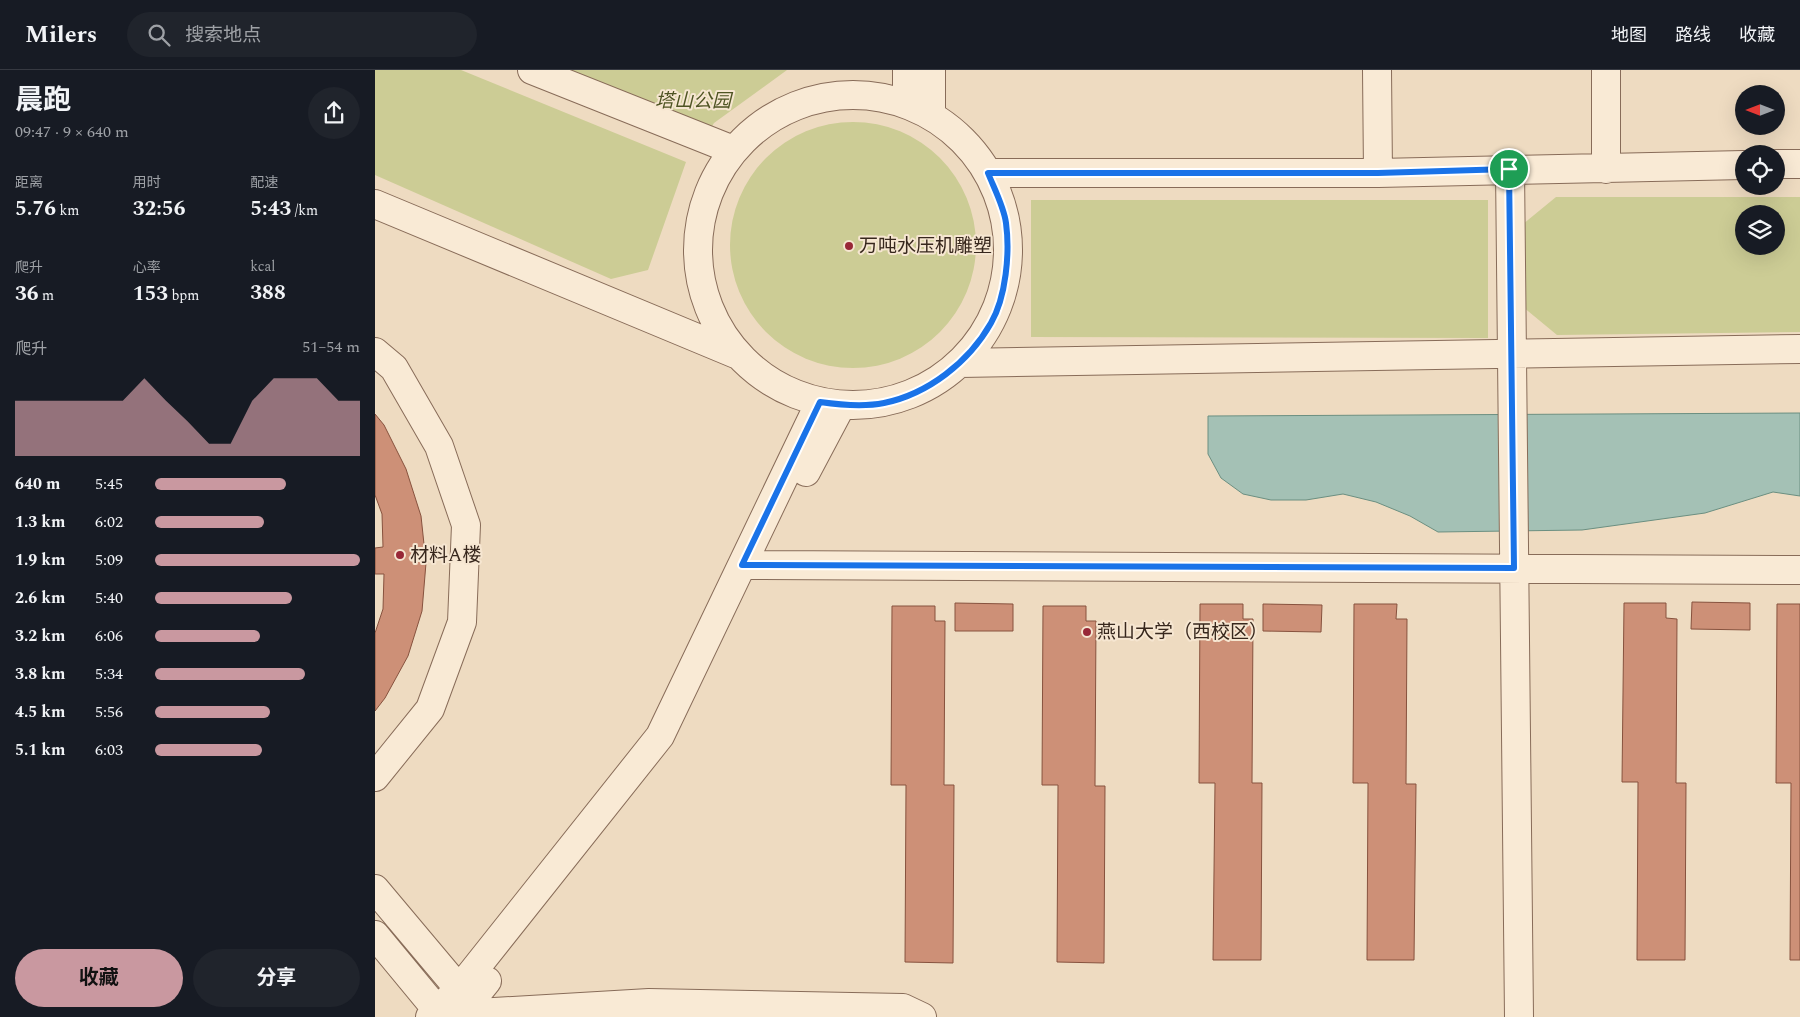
<!DOCTYPE html>
<html lang="zh">
<head>
<meta charset="utf-8">
<style>
  :root { --surface:#171b24; --page:#20242c; --text:#f1f3f6; --muted:#9ea1a6; --line:#363941; --accent:#c998a0 }
  body { margin:0; font-family:Spectral,"Noto Sans SC",serif; background:var(--page); color:var(--text); height:100vh; display:flex; flex-direction:column; font-size:19px; white-space:nowrap }
  * { box-sizing:border-box; margin:0 }
  p { font-size:16px; color:var(--muted) }
  .icon { flex:none; width:28px; height:28px; fill:none; stroke:currentColor; stroke-width:2; stroke-linecap:round; stroke-linejoin:round }
  .map { position:relative; flex:1; overflow:hidden }
  .drawer { display:flex; flex-direction:column; background:var(--surface); width:375px }
  .drawer>* { flex:none }
  .needle { width:32px; rotate:270deg }
  .controls { position:absolute; left:1360px; top:15px; display:grid; gap:10px }
  .controls a { display:grid; place-items:center; width:50px; height:50px; border-radius:50%; background:var(--surface); box-shadow:0 5px 20px #0002; font-size:25px }
  .pin { position:absolute; display:grid; place-items:center; width:42px; height:42px; color:#fff; margin:-21px; border:2px solid #fff; border-radius:50%; box-shadow:0 1px 5px #0007 }
  .round { display:grid; place-items:center; flex:none; width:52px; height:52px; border-radius:26px; background:var(--page) }
  .summary { display:flex; align-items:center; justify-content:space-between; height:85px; padding:0 15px }
  h1 { font-size:28px; font-weight:700; line-height:38px }
  .metrics { display:grid; grid-template-columns:repeat(3,1fr); gap:8px; height:85px; padding:5px 15px }
  .metrics div { display:grid; align-content:center }
  .metrics b { font-size:21px; font-weight:700 }
  .metrics small { font-size:14px; font-weight:400 }
  .metrics p { font-size:14px }
  .chart { height:140px; padding:10px 15px }
  .chart p { display:flex; justify-content:space-between }
  .chart svg { width:100%; height:90px; margin-top:5px; fill:var(--accent); opacity:.7 }
  .cta { display:flex; gap:10px; margin-top:auto; padding:10px 15px }
  .cta a { flex:1; height:58px; border-radius:30px; background:var(--accent); color:#111; font-size:20px; font-weight:700; line-height:58px; text-align:center }
  .cta a+a { background:var(--page); color:var(--text) }
  ul { padding:0 15px; list-style:none; font-size:16px }
  li { display:grid; grid-template-columns:80px 60px 1fr; align-items:center; height:38px }
  li i { height:12px; border-radius:6px; background:var(--accent) }
  header { display:flex; align-items:center; gap:30px; box-sizing:border-box; height:70px; padding:0 25px; background:var(--surface); border-bottom:1px solid var(--line) }
  header strong { font-size:24px }
  nav { display:flex; gap:28px; margin-inline-start:auto; font-size:18px }
  .search { width:350px; height:45px; background:var(--page); display:flex; align-items:center; gap:12px; box-sizing:border-box; padding:0 18px; border-radius:28px; color:var(--muted); font-size:19px }
  main { display:flex; flex:1; min-height:0 }
  .map>svg:first-child { display:block }
  .green { fill:#cccc95; fill-rule:evenodd }
  .water { fill:#a4c1b5; stroke:#6b8f81 }
  .building { fill:#cd9077; stroke:#87523e }
  .lines { fill:none; stroke-linecap:round; stroke-linejoin:round }
  .minor-casing { stroke:#886c59; stroke-width:30 }
  .minor { stroke:#f9ead5; stroke-width:28 }
  .route-casing { stroke:#fff; stroke-width:10 }
  .route { stroke:#1a73e8; stroke-width:6 }
  .poi-dot { fill:#982837; stroke:#f6e6d1; stroke-width:2 }
  .labels { text-anchor:middle; dominant-baseline:central; stroke-width:4; stroke-linejoin:round; paint-order:stroke }
  .park-label { font-size:19px; font-style:italic; fill:#4e5423; stroke:#f6e6d1 }
  .poi-label { font-size:19px; fill:#37271d; stroke:#f6e6d1; text-anchor:start }
</style>
</head>
<body>
<header>
<strong>Milers</strong>
<div class="search"><svg class="icon" aria-label="search" viewBox="0 0 24 24"><circle cx="10" cy="10" r="6"/><path d="M15 15l6 6"/></svg>搜索地点</div>
<nav><a>地图</a><a>路线</a><a>收藏</a></nav>
</header>
<main>
<section class="drawer">
<div class="summary"><div><h1>晨跑</h1><p>09:47 · 9 × 640 m</p></div><a class="round"><svg class="icon" aria-label="share" viewBox="0 0 24 24"><path d="M12 15V3M7 8l5-5 5 5M5 13v7h14v-7"/></svg></a></div>
<div class="metrics">
<div><p>距离</p><b>5.76<small> km</small></b></div>
<div><p>用时</p><b>32:56</b></div>
<div><p>配速</p><b>5:43<small> /km</small></b></div>
</div>
<div class="metrics">
<div><p>爬升</p><b>36<small> m</small></b></div>
<div><p>心率</p><b>153<small> bpm</small></b></div>
<div><p>kcal</p><b>388</b></div>
</div>
<div class="chart"><p><span>爬升</span>51–54 m</p>
<svg viewBox="0 0 160 44" preserveAspectRatio="none"><path d="M0 44V17L10 17L20 17L30 17L40 17L50 17L60 6L70 17L80 27L90 38L100 38L110 17L120 6L130 6L140 6L150 17L160 17V44z"/></svg>
</div>
<ul>
<li><b>640 m</b>5:45<i style="width:64%"></i></li>
<li><b>1.3 km</b>6:02<i style="width:53%"></i></li>
<li><b>1.9 km</b>5:09<i style="width:100%"></i></li>
<li><b>2.6 km</b>5:40<i style="width:67%"></i></li>
<li><b>3.2 km</b>6:06<i style="width:51%"></i></li>
<li><b>3.8 km</b>5:34<i style="width:73%"></i></li>
<li><b>4.5 km</b>5:56<i style="width:56%"></i></li>
<li><b>5.1 km</b>6:03<i style="width:52%"></i></li>
</ul>
<div class="cta"><a>收藏</a><a>分享</a></div>
</section>
<div class="map">
<svg width="1425" height="947" viewBox="0 0 1425 947">
  <rect width="100%" height="100%" fill="#eedbc1"/>
  <!-- green -->
  <path class="green" d="M0,0h86l225,92 -38,108 -37,9 -236,-104z
    M157,0h255l-73,53 -10,16z
    M355 175a123 123 0 1 1 246 0a123 123 0 1 1-246 0Z
    M1181,127h244v135l-243,3 -34,-28v-83zM1369,144h32v32h-32z
    M656,130h457v138l-457,-1z"/>
  <!-- water -->
  <path class="water" d="M1425,343v83l-27,-4 -68,21 -123,17 -144,2 -28,-16 -34,-14 -33,-8 -37,6h-35l-28,-6 -22,-16 -13,-24v-38z"/>
  <!-- building -->
  <path class="building" d="M0,344l9,11 22,44 15,47 5,47 -4,48 -14,45 -23,42 -10,13v-78l8,-24 1,-35h-9v-26l8,-1 -1,-33 -7,-19z
    M1317,532l58,1v27l-59,-1z
    M580,533l58,1v27h-58z
    M1249,533h42v15l11,1 -1,164h10l-1,177h-48l1,-178h-16z
    M825,534h43v15h10l-1,164h10l-1,177h-48l2,-177h-16z
    M888,534l59,1 -1,27 -58,-1z
    M979,534h43l-1,15h11l-1,165h10l-2,176h-47l1,-177h-15z
    M1402,534h23v356h-10l1,-177h-15z
    M517,536h43v15h10l-1,164h10l-1,178 -48,-1 1,-177h-15z
    M668,536h43v15h10l-1,165h10l-1,177 -47,-1 1,-177h-16z"/>
  <g class="lines">
    <!-- minor casing -->
    <g class="minor-casing">
      <path id="minor" d="M157,0l201,80
        M532,0v33
        M556,0v44
        M1002,0l1,103
        M1231,0v99
        M323 180a155 155 0 1 1 310 0a155 155 0 1 1-310 0Z
        M1401,94h24
        M1135,99l9,848
        M613,103h390l366,-8
        M0,134l363,151
        M0,282l19,16 45,78 27,79 -4,97 -32,87 -55,68
        M585,293l840,-14
        M431,402l35,-66
        M367,495l1058,5
        M0,819l84,100 1,18
        M0,865l62,75 24,4 188,-11 254,5 19,9
        M55,947l29,-28 201,-253 160,-334
        M83,947l29,-36"/>
    </g>
    <!-- minor -->
    <use href="#minor" class="minor"/>
  </g>
  <g class="lines">
    <!-- route casing -->
    <g class="route-casing">
      <path id="route" d="M1134,99l5,399 -772,-3 78,-163c21,3 44,5 64,1 44,-9 85,-41 107,-80 15,-26 19,-70 15,-100 -2,-16 -12,-35 -18,-50h390z"/>
    </g>
    <!-- route -->
    <use href="#route" class="route"/>
  </g>
  <!-- markers -->
  <g class="poi-dot">
    <circle cx="474" cy="176" r="5"/>
    <circle cx="25" cy="485" r="5"/>
    <circle cx="712" cy="562" r="5"/>
  </g>
  <g class="labels">
    <!-- park labels -->
    <g class="park-label">
      <text x="318" y="31">塔山公园</text>
    </g>
    <!-- poi labels -->
    <g class="poi-label">
      <text x="484" y="176">万吨水压机雕塑</text>
      <text x="35" y="485">材料A楼</text>
      <text x="722" y="562">燕山大学（西校区）</text>
    </g>
  </g>
</svg>
<div class="controls">
<a><svg class="needle" viewBox="-14 -14 28 28"><path d="M0-13l5 13h-10z" fill="#e53935"/><path d="M0 13l5-13h-10z" fill="#9ea1a6"/></svg></a>
<a><svg class="icon" aria-label="locate" viewBox="0 0 24 24"><circle cx="12" cy="12" r="6"/><path d="M12 2v4M12 18v4M2 12h4M18 12h4"/></svg></a>
<a><svg class="icon" aria-label="layers" viewBox="0 0 24 24"><path d="M12 4l9 5-9 5-9-5zM3 14l9 5 9-5"/></svg></a>
</div>
<div class="pin" style="left:1134px;top:99px;background:#1e9e55"><svg class="icon" aria-label="arrive" viewBox="0 0 24 24"><path d="M6 21V4h12l-3 4 3 4H6"/></svg></div>
</div>
</main>
</body>
</html>
